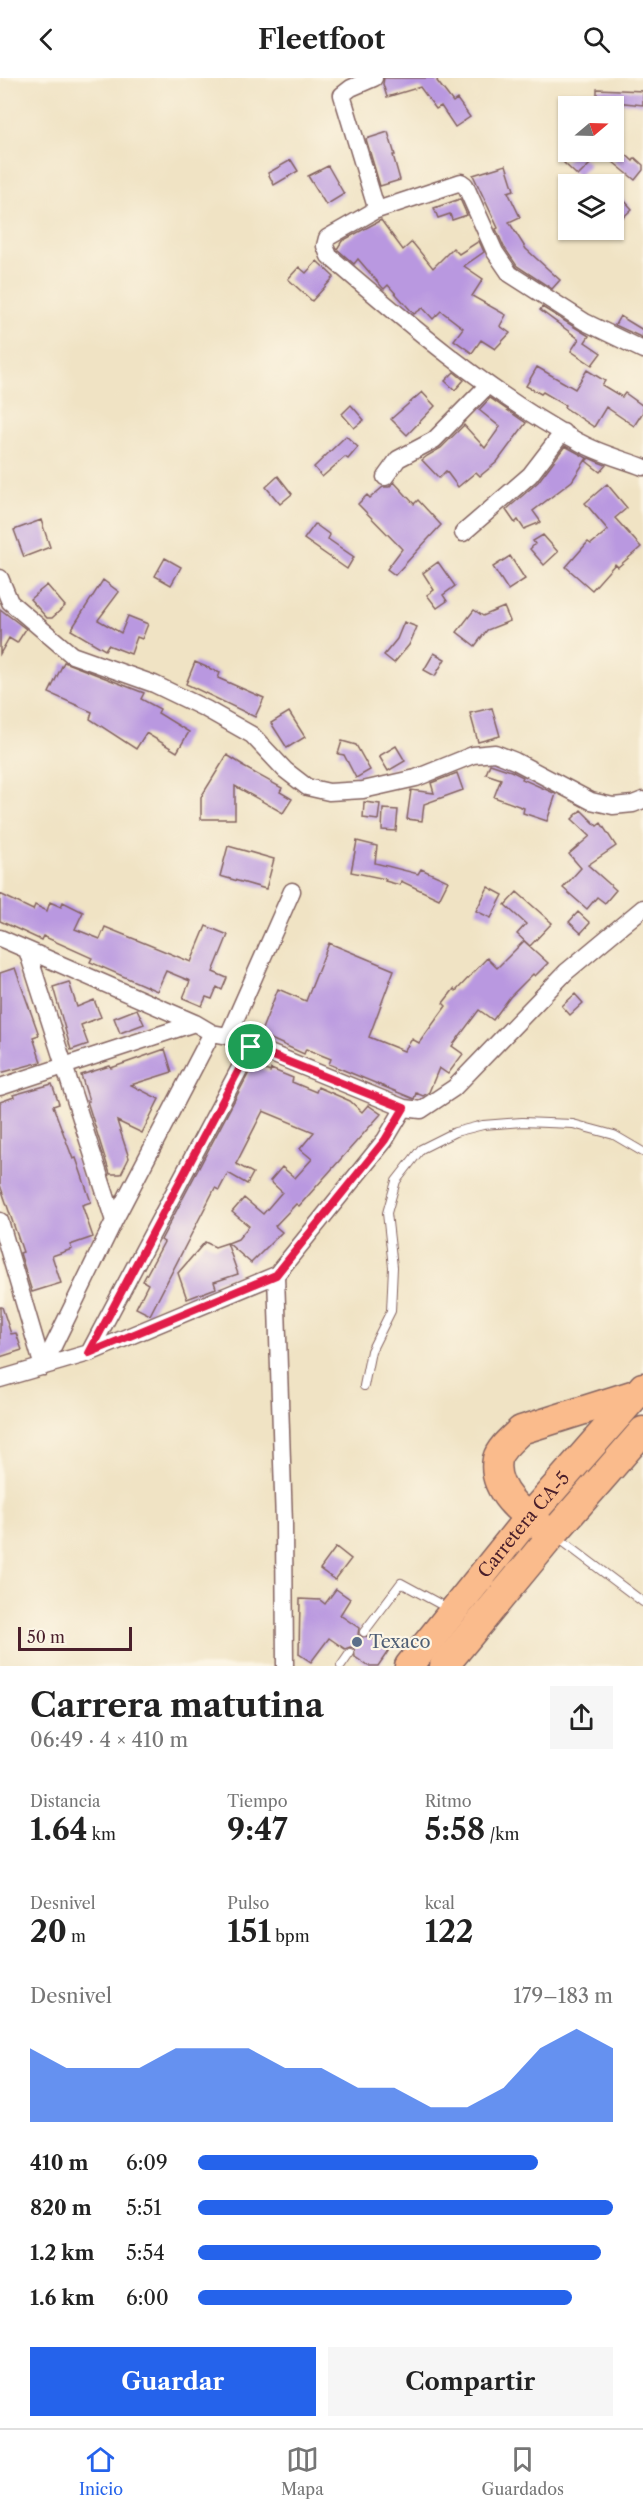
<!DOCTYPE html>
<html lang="es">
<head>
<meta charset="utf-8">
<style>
  :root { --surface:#fff; --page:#f6f6f6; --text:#222; --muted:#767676; --line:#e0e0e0; --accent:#2563eb }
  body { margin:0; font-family:"Libre Caslon Text",serif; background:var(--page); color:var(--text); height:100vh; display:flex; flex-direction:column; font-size:22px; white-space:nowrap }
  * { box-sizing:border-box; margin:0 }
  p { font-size:20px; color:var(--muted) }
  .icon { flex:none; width:33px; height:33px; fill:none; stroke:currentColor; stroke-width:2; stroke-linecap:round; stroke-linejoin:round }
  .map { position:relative; height:1588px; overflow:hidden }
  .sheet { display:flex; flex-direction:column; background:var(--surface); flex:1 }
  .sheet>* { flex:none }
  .needle { width:39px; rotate:71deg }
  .fabs { position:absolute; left:558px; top:18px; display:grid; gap:12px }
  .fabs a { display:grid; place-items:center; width:66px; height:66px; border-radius:0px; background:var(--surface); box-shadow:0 2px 4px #0004; font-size:30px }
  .scale { position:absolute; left:18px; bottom:15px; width:114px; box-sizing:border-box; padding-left:6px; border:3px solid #4a1f2b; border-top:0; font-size:16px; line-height:21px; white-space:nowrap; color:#4a1f2b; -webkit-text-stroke:4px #fcf5e5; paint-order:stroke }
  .pin { position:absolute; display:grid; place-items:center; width:51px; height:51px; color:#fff; margin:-26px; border:3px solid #fff; border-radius:50%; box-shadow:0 2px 6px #0007 }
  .round { display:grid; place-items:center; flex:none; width:63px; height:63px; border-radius:0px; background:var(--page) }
  .overview { display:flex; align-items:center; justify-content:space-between; height:102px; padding:0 30px }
  h1 { font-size:33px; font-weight:700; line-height:45px }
  .stats { display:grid; grid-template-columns:repeat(3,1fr); gap:9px; height:102px; padding:6px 30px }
  .stats div { display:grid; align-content:center }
  .stats b { font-size:30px; font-weight:700 }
  .stats small { font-size:16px; font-weight:400 }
  .stats p { font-size:16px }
  .chart { height:168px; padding:12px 30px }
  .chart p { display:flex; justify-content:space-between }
  .chart svg { width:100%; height:108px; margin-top:6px; fill:var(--accent); opacity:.7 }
  .cta { display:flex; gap:12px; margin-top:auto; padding:12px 30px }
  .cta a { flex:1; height:69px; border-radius:0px; background:var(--accent); color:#fff; font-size:24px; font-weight:700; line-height:69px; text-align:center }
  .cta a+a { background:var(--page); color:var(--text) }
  ul { padding:0 30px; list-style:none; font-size:20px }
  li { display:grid; grid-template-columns:96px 72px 1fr; align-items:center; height:45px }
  li i { height:15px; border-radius:8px; background:var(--accent) }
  header { display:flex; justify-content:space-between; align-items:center; height:78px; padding:0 30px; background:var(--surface); font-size:27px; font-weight:700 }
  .menu { display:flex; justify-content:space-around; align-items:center; height:84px; border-top:2px solid var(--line); background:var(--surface); font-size:16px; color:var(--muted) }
  .menu a { display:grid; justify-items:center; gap:3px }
  .menu .active { color:var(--accent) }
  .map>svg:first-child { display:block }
  .building { fill:#b998e0 }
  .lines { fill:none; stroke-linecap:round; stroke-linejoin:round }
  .service-casing { stroke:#846461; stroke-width:10 }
  .minor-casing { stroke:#846461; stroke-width:19 }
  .trunk-casing { stroke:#846461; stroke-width:31 }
  .service { stroke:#fff; stroke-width:8 }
  .minor { stroke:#fff; stroke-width:16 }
  .trunk { stroke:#fabb8c; stroke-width:28 }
  .route-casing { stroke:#fff; stroke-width:12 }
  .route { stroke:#e11d48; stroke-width:8 }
  .service-dot { fill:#5c6f8a; stroke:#fcf5e5; stroke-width:2 }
  .labels { text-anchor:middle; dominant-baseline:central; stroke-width:4.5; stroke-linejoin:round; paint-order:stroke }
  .street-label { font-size:18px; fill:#4a1f2b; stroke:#fcf5e5 }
  .service-label { font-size:18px; fill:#4e5e75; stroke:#fcf5e5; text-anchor:start }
</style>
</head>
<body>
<header><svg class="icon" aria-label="back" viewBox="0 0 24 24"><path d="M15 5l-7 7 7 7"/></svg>Fleetfoot<svg class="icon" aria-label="search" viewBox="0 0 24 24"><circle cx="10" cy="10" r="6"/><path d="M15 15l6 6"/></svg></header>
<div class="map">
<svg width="643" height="1588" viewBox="0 0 643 1588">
  <rect width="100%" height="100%" fill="#fcf5e5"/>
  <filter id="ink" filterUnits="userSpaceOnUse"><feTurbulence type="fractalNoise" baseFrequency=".0167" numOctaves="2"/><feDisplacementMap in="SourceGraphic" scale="12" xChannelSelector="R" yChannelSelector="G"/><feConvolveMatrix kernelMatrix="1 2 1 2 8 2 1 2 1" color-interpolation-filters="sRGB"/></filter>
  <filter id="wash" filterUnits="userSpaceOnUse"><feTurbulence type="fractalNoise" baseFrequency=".008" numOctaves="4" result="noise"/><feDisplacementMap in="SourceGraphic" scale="24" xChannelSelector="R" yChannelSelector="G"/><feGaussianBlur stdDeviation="1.35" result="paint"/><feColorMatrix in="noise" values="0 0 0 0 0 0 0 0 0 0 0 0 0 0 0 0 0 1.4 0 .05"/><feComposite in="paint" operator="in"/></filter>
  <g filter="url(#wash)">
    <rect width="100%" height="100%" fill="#f0e3c4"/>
    <g id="blocks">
      <!-- building -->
      <path class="building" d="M384,0h54l-1,3 16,21 4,-3 13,18 -15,10 -14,-21 -5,3 -16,-22 -33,10 -4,-13z
        M597,11l46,2v14l-46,-5z
        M388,54l7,23h-2l7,25 -20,6 -14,-47z
        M622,73l11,10 2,-3 8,7v5l-8,10 -22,-18z
        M575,74l15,12 -12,12 -14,-13z
        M291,82l7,11 -24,14 -6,-12z
        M506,87l8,25 -6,2 12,25 -11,5 17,27 34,31 -8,9 -35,-23 -13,-19 -8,-18 2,-1 -25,-53z
        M328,88l16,28 -18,11 -18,-29z
        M614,111l18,20 -18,17z
        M460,121l7,16 -15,5 -2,-6 -12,4 -4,-10z
        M381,142l22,30 9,-8 21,26 20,-20 6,6 20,-13 5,11 -20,14 19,13 -11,17 34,19 -6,11 10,7 -15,16 -14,-9 -9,13 -18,-13 9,-12 -22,-17 -8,8 -10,-11 -9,6 -26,-29 -4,4 -2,-2 -24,-28 -4,5 -17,-15 5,-8z
        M317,183l17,16 -22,24 -24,-22 11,-12 7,6z
        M542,229l47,29 -4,6 16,11 -9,12 -21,-14 8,-12 -39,-29z
        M620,238l23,14v8l-28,-13z
        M537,289l38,22 12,-19 18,11 -3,4 20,12 3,-4 18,13v6l-9,14 -28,-19 -12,20 -30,-20 1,-2 -22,-13 -2,2 -15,-8z
        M454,294l10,8 -9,10 -10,-9z
        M422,314l13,14 -28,29 -16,-16z
        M490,320l36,25 -29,39 -17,14 -4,-4 -18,15 -12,-16 -7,7 -17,-18 5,-4 14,-8 23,-23 21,23 15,-21 -21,-17z
        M351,327l13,15 -10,8 -12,-14z
        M346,358l12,11 -10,12 -3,-2 -23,20 -8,-10z
        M565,368l22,12 -15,23 -39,30 8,11 -17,7 -6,-9 -3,3 -9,-13 32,-28z
        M589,380l9,4 8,3 -6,7 -14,-11z
        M278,398l14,18 -12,10 -14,-17z
        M394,404l20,22 4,-4 23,25 -46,50 -8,-6 15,-20 -44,-45 9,-9 3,3 13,-11h6z
        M607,406l20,24 -12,10 26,29 -23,20 -3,-3 -23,26 -26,-23 22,-25 3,2 17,-14 -23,-27z
        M41,442l9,27 -26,10 -10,-27z
        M315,446l15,11 -2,4 26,18 -7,12 -43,-30z
        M543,457l15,17 -14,13 -14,-16 5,-5 -2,-3z
        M510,478l15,23 -17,11 -15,-23z
        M165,480l16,9 -10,18 -16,-9z
        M438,484l17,24 -12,9 4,6 -10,7 -10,-13 7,-5 -11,-17z
        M103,502l16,12 -21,28 23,13 7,-17 20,8 -6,15 -5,-2 -6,17 -23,-9 -3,5 -34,-20z
        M47,507l18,21 -13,12h-5l-17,-19z
        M504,529l6,14 -23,9 -12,16 -18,-14 17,-22 9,6z
        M0,531l26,20 -9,14 -8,-5 -9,16z
        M404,544l13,5 -8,18 -15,18 -10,-8 13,-16z
        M434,575l11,6 -10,17 -11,-6z
        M64,584l80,31 -3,6 19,10 -2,4 31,19 -12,20 -31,-19 -10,16 -46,-30 2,-7 -43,-19z
        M195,584l25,11 -2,5 46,20 -9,19 -69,-33z
        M492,630l8,28 -22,6 -8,-29z
        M289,634l16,25 -18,11 -16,-25z
        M342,663l14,4 14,25 -14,8 -12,-23 -6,-1z
        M396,668l9,15 -17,10 -9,-15z
        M227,677l16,10 -1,1 40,22 -2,4 12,7 -9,14 -48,-27v33h-34v-22z
        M490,686l21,7 12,6 -1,2 34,15 -9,27 -24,-8 1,-5 -30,-11 7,-18 -15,-5z
        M457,695l6,17 -39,14 -2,17 -15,-2 4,-29 23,3 -3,-10z
        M364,724l16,2 -2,16 -15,-2z
        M383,731l15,1 -2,21 -14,-1z
        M581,732l16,16 4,-3 15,23 -28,19 28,25 -11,13 -8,-6 -10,12 -24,-21 18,-20 -12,-14 21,-18 -18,-17z
        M357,763l20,5 -2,17 43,11 3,-5 27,12 -9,18 -38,-18 -1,4 -15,-4 1,-2 -35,-7z
        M228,768l46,13 -8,30 -46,-13z
        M488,809l15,8 -12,23 -15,-7z
        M517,814l35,31 -22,23 -13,-12 9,-10 -21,-19z
        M0,816l33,16 2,-5 12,6 3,-9 11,5 2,-5 20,10 -8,17 25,10 5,-12 86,35 15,-36 22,9 -15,37 14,6 -5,12 -5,-3 -5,12 -6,-2 -4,9 -19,-8 7,-17 -24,-10 -9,20 -67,-29 2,-4 -49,-22 -2,4 -41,-19z
        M578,834l12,11 -9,10 -12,-11z
        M524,863l24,22 -13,13 -2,-2 -23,23 -17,23 -14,-10 -27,36 11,8 -15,20 -9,-6 -10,24 -6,4 -7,-3 -2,6 -85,-35 2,-5 -25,-10 -2,5 -44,-20 18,-45 28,12 23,-58 65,27 -25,67 35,14 8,-12 7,4 27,-37 -3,-3 11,-14 2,2 31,-33 10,10z
        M15,890l24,67 -6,2 8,25 -41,11v-100z
        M69,904l8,25 17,-7 7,17 -20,8 7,19 -17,6 -18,-63z
        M575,916l8,9 -13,12 -8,-9z
        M137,931l7,15 -24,9 -6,-15z
        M165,971l7,23 -41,13 28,14 -17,34 -25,-12 12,37 -8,16h-11l-23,-73h2l-8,-26 29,-9 1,2z
        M253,987l17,7 1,-3 22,9 -1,4 24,10 2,-5 32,14 12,11 6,-7 13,9 -82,92 -3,-2 -21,22 7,6 -31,31 -23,-20 10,-4 11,-13 -17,-14 12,-14 19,16 19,-22 -12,-11 12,-14 13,11 17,-19 -12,-10 14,-17 -51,-21 -27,53 17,9 -6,11 -19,-11 -9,17 -4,-2 -65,127 -14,-7 12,-24 -5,-3 21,-39 -3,-2z
        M52,1006l7,20 -6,2 20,53 3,-1 15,44 -9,3 11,32 -23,8 2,4 -20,7 9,27 -29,9 -12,-39 3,-1 -23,-67v-83l14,-5 -1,-2z
        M205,1164l10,5 12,-4 11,31 -24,8 2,6 -29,11 -9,-26z
        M0,1229h2l9,27 5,-1 6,17 -22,7z
        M336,1469l15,12 -16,21 -15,-11z
        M336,1511l14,10 -10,16 19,13 -1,6 3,3 8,-1 20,14 -11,16h-10l-13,-9 -1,-9 -4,-1 -5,2 -16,-11 -18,24 -12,-8 1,-55 20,1 5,4z"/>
    </g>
  </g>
  <g filter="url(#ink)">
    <use href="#blocks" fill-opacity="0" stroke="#846461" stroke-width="1.5"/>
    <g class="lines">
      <!-- service casing -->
      <g class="service-casing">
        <path id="service" d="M364,1308l7,-35 20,-40 2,-44 -6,-54 9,-32 25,-32 34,-17 28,-7 39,-3 51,2 41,11 29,17
          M557,1459l86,65
          M364,1554l37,-49 48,26
          M341,1588l9,-13"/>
      </g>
      <!-- minor casing -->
      <g class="minor-casing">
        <path id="minor" d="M374,0l-23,10 -9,7 33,109 -1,7 -47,27 -2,8 4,10c79,68 158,136 250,186 19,11 43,17 64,25
          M374,133l87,-29 4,3 30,67 15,22 75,48 58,28
          M385,399l13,-18 36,-19 54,-55
          M463,455l67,-58 33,-43
          M0,500l10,24 62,53 82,29 52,25 46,26 33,35 22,17 22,5 34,-2 53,-12 57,-23 22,-2 20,8 76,40 22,5 20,-2 10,-4
          M0,860l195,85 17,10 16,3 176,72
          M27,872l87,271
          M228,958l64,-145
          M0,1009l195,-64
          M0,1143l43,146
          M89,1275l162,-306
          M43,1289l71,-146 98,-188
          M0,1301l89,-26 187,-78
          M285,1588l-1,-142 -8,-249 109,-135 19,-32 17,2 33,-22 112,-116 77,-64"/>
      </g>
      <!-- trunk casing -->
      <g class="trunk-casing">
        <g id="trunk">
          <path d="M545,1451c-23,-15 -54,-39 -48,-70 3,-11 16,-21 24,-29l117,-37"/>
          <path id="s1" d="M409,1588l119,-148 115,-131"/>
          <path d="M444,1588l109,-132 90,-103"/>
        </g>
      </g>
      <!-- service -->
      <use href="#service" class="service"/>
      <!-- minor -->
      <use href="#minor" class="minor"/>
      <!-- trunk -->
      <use href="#trunk" class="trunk"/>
    </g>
  </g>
  <g class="lines" filter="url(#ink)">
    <!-- route casing -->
    <g class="route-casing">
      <path id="route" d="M251,969l153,61 -19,32 -109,135 -187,78z"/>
    </g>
    <!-- route -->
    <use href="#route" class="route"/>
  </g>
  <!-- markers -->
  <circle class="service-dot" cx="357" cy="1564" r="6"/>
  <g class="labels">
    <!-- street labels -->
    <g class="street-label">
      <text stroke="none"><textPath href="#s1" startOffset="182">Carretera CA-5</textPath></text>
    </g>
    <!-- service labels -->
    <g class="service-label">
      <text x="369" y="1564">Texaco</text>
    </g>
  </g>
</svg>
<div class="fabs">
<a><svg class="needle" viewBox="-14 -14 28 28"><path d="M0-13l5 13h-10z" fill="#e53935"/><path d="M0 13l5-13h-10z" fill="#767676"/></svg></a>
<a><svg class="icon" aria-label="layers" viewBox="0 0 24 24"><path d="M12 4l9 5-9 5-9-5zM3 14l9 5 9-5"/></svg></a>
</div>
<div class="scale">50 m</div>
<div class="pin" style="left:251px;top:969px;background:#1e9e55"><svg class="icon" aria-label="arrive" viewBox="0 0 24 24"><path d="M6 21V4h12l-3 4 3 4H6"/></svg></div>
</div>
<section class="sheet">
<div class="overview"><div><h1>Carrera matutina</h1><p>06:49 · 4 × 410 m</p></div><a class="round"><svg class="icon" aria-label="share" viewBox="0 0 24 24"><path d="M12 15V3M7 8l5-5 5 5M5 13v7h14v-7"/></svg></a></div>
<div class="stats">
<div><p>Distancia</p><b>1.64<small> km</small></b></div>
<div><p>Tiempo</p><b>9:47</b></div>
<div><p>Ritmo</p><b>5:58<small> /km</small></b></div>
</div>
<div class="stats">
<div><p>Desnivel</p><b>20<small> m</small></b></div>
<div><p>Pulso</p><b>151<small> bpm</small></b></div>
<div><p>kcal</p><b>122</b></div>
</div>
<div class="chart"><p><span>Desnivel</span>179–183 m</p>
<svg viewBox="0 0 160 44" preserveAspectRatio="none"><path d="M0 44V14L10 22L20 22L30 22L40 14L50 14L60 14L70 22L80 22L90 30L100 30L110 38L120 38L130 30L140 14L150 6L160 14V44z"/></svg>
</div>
<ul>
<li><b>410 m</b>6:09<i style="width:82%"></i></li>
<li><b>820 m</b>5:51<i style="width:100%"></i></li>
<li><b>1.2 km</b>5:54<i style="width:97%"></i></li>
<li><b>1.6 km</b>6:00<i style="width:90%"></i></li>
</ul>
<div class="cta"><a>Guardar</a><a>Compartir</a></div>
</section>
<nav class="menu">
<a class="active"><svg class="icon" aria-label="home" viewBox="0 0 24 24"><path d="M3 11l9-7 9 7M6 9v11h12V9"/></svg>Inicio</a>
<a><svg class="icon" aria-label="map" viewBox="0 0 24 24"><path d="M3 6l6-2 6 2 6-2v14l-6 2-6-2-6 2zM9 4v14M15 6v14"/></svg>Mapa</a>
<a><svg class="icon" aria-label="saved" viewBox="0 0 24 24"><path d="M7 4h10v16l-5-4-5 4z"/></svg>Guardados</a>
</nav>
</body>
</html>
